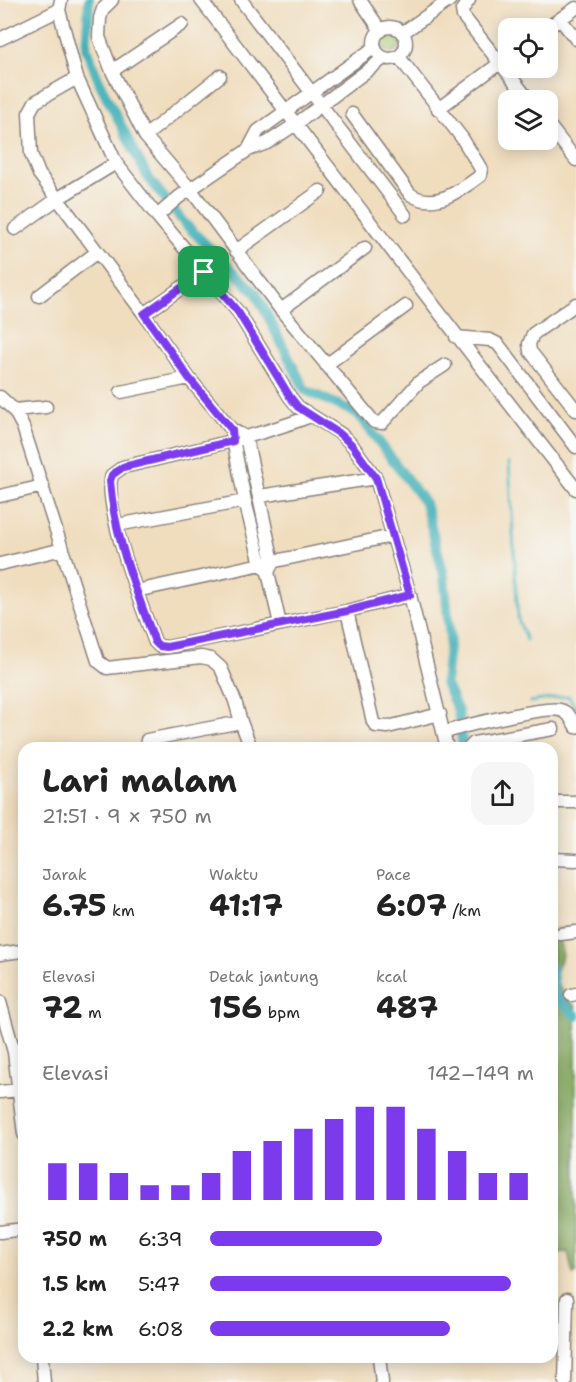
<!DOCTYPE html>
<html lang="id">
<head>
<meta charset="utf-8">
<style>
  :root { --surface:#fff; --page:#f6f6f6; --text:#222; --muted:#767676; --accent:#7c3aed }
  body { margin:0; font-family:"Shantell Sans",sans-serif; background:var(--page); color:var(--text); height:100vh; display:flex; flex-direction:column; font-size:22px; white-space:nowrap }
  * { box-sizing:border-box; margin:0 }
  p { font-size:20px; color:var(--muted) }
  .icon { flex:none; width:33px; height:33px; fill:none; stroke:currentColor; stroke-width:2; stroke-linecap:round; stroke-linejoin:round }
  .map { position:relative; flex:1; overflow:hidden }
  .sheet { position:absolute; left:18px; top:742px; width:540px; height:621px; display:flex; flex-direction:column; background:var(--surface); border-radius:18px; box-shadow:0 3px 15px #0003 }
  .sheet>* { flex:none }
  .tools { position:absolute; left:498px; top:18px; display:grid; gap:12px }
  .tools a { display:grid; place-items:center; width:60px; height:60px; border-radius:12px; background:var(--surface); box-shadow:0 3px 15px #0003; font-size:30px }
  .pin { position:absolute; display:grid; place-items:center; width:51px; height:51px; color:#fff; margin:-26px; border-radius:12px; box-shadow:0 3px 9px #0006 }
  .round { display:grid; place-items:center; flex:none; width:63px; height:63px; border-radius:18px; background:var(--page) }
  .overview { display:flex; align-items:center; justify-content:space-between; height:102px; padding:0 24px }
  h1 { font-size:33px; font-weight:700; line-height:45px }
  .stats { display:grid; grid-template-columns:repeat(3,1fr); gap:9px; height:102px; padding:6px 24px }
  .stats div { display:grid; align-content:center }
  .stats b { font-size:30px; font-weight:700 }
  .stats small { font-size:16px; font-weight:400 }
  .stats p { font-size:16px }
  .chart { height:168px; padding:12px 24px }
  .chart p { display:flex; justify-content:space-between }
  .chart svg { width:100%; height:108px; margin-top:6px; stroke:var(--accent); stroke-width:6 }
  ul { padding:0 24px; list-style:none; font-size:20px }
  li { display:grid; grid-template-columns:96px 72px 1fr; align-items:center; height:45px }
  li i { height:15px; border-radius:8px; background:var(--accent) }
  .map>svg:first-child { display:block }
  .green { fill:#a5c26a; stroke:#647252; stroke-width:1.5 }
  .forest { fill:#84a85e; stroke:#53654c; stroke-width:1.5 }
  .lines { fill:none; stroke-linecap:round; stroke-linejoin:round }
  .stream { stroke:#3eafb7; stroke-width:3 }
  .canal { stroke:#3eafb7; stroke-width:10 }
  .minor-casing { stroke:#89807c; stroke-width:15 }
  .minor { stroke:#fff; stroke-width:12 }
  .route-casing { stroke:#fff; stroke-width:12 }
  .route { stroke:#7c3aed; stroke-width:8 }
</style>
</head>
<body>
<div class="map">
<svg width="576" height="1382" viewBox="0 0 576 1382">
  <rect width="100%" height="100%" fill="#f6f6f2"/>
  <filter id="ink" filterUnits="userSpaceOnUse"><feTurbulence type="fractalNoise" baseFrequency=".0167" numOctaves="2"/><feDisplacementMap in="SourceGraphic" scale="12" xChannelSelector="R" yChannelSelector="G"/><feConvolveMatrix kernelMatrix="1 2 1 2 8 2 1 2 1" color-interpolation-filters="sRGB"/></filter>
  <filter id="wash" filterUnits="userSpaceOnUse"><feTurbulence type="fractalNoise" baseFrequency=".008" numOctaves="4" result="noise"/><feDisplacementMap in="SourceGraphic" scale="24" xChannelSelector="R" yChannelSelector="G"/><feGaussianBlur stdDeviation="1.35" result="paint"/><feColorMatrix in="noise" values="0 0 0 0 0 0 0 0 0 0 0 0 0 0 0 0 0 1.4 0 .05"/><feComposite in="paint" operator="in"/></filter>
  <g filter="url(#wash)">
    <rect width="100%" height="100%" fill="#f0ddbd"/>
    <!-- green -->
    <path class="green" d="M381 42a10 10 0 1 1 20 0a10 10 0 1 1-20 0Z"/>
    <!-- forest -->
    <path class="forest" d="M566,928l-7,13c7,13 0,23 -5,36l10,18 12,12v266l-3,2 -5,-23 -10,2 -6,3v-327z"/>
    <g class="lines">
      <!-- stream -->
      <path class="stream" d="M509,462l9,157 8,21
        M530,702l38,-6 8,11"/>
      <!-- canal -->
      <path class="canal" d="M89,0l-3,48 14,36 47,92 37,47 72,70 49,97 53,24 67,89 19,73 6,63 -5,44 13,28 5,37
        M552,969l2,25 22,22"/>
    </g>
  </g>
  <g filter="url(#ink)">
    <g class="lines">
      <!-- minor casing -->
      <g class="minor-casing">
        <path id="minor" d="M61,0l-2,10 18,68 39,85 41,53 81,96 52,85 8,10 43,27 11,11 24,33 34,117 37,153
          M112,0l-9,9 -3,9 -1,19 13,34 33,65 46,54 90,120 93,112 8,1 37,-41 26,-17
          M201,0c125,163 248,328 375,489
          M241,0l164,215
          M360,0l21,31
          M469,0l-7,10 1,6 66,84
          M560,19l16,20
          M374 43a16 16 0 1 1 32 0a16 16 0 1 1-32 0Z
          M547,28l29,-20
          M402,33l48,-33
          M0,39l59,-29
          M112,71l70,-47
          M77,78l-42,24 -6,11 2,41 8,20 105,140 45,64 43,52 14,7 27,125 -5,10
          M438,109l70,-52
          M352,114l58,80c24,17 51,-4 70,-18l1,-7 -19,-31 -63,-81
          M548,124l28,36
          M145,136l75,-60
          M248,150l10,-19 117,-84
          M157,216l22,-19 69,-47 19,-7 29,-19 88,-66
          M15,229l42,-30 59,-36
          M236,251l84,-60
          M39,296l58,-44
          M576,304l-43,30 -4,10 1,7 46,59
          M281,310l84,-62
          M144,314l60,-42
          M456,337l34,3 8,4 78,103
          M326,365l80,-59
          M121,392l68,-14
          M0,397l14,13 9,17 75,234 9,7 94,-11 10,2 10,9 14,33 6,21 10,26
          M14,410l32,-3
          M311,416c-61,23 -125,36 -188,51l-11,8c-10,30 31,135 43,167l4,4 8,1 180,-36 63,-16
          M232,434l13,67 16,63 7,8 12,52
          M0,496l43,-10
          M260,496l116,-18
          M117,525l128,-24
          M0,564l63,-15
          M136,591l256,-55
          M347,611l26,111 3,4 12,1 52,-13
          M444,733c16,-7 103,-27 116,-23 9,2 12,10 16,17
          M147,740l94,-18
          M469,748l5,-5 79,-14
          M552,802h24
          M552,859l24,1
          M561,934l15,-2
          M0,954l21,-3 3,-2
          M571,995l5,-1
          M0,1002l14,50 10,82
          M0,1092l19,-2
          M0,1232l24,-3
          M42,1358l2,24
          M379,1358l3,24
          M565,1382l2,-83"/>
      </g>
      <!-- minor -->
      <use href="#minor" class="minor"/>
    </g>
  </g>
  <g class="lines" filter="url(#ink)">
    <!-- route casing -->
    <g class="route-casing">
      <path id="route" d="M204,272l34,40 52,85 8,10 42,27 12,11 24,33 34,117 -63,16 -180,36 -8,-1 -4,-4c-19,-52 -41,-106 -45,-161l2,-6 11,-8 110,-26 -1,-11 -43,-52 -45,-64z"/>
    </g>
    <!-- route -->
    <use href="#route" class="route"/>
  </g>
</svg>
<div class="tools">
<a><svg class="icon" aria-label="locate" viewBox="0 0 24 24"><circle cx="12" cy="12" r="6"/><path d="M12 2v4M12 18v4M2 12h4M18 12h4"/></svg></a>
<a><svg class="icon" aria-label="layers" viewBox="0 0 24 24"><path d="M12 4l9 5-9 5-9-5zM3 14l9 5 9-5"/></svg></a>
</div>
<div class="pin" style="left:204px;top:272px;background:#1e9e55"><svg class="icon" aria-label="arrive" viewBox="0 0 24 24"><path d="M6 21V4h12l-3 4 3 4H6"/></svg></div>
<section class="sheet">
<div class="overview"><div><h1>Lari malam</h1><p>21:51 · 9 × 750 m</p></div><a class="round"><svg class="icon" aria-label="share" viewBox="0 0 24 24"><path d="M12 15V3M7 8l5-5 5 5M5 13v7h14v-7"/></svg></a></div>
<div class="stats">
<div><p>Jarak</p><b>6.75<small> km</small></b></div>
<div><p>Waktu</p><b>41:17</b></div>
<div><p>Pace</p><b>6:07<small> /km</small></b></div>
</div>
<div class="stats">
<div><p>Elevasi</p><b>72<small> m</small></b></div>
<div><p>Detak jantung</p><b>156<small> bpm</small></b></div>
<div><p>kcal</p><b>487</b></div>
</div>
<div class="chart"><p><span>Elevasi</span>142–149 m</p>
<svg viewBox="0 0 160 44" preserveAspectRatio="none"><path d="M5 44V29M15 44V29M25 44V33M35 44V38M45 44V38M55 44V33M65 44V24M75 44V20M85 44V15M95 44V11M105 44V6M115 44V6M125 44V15M135 44V24M145 44V33M155 44V33"/></svg>
</div>
<ul>
<li><b>750 m</b>6:39<i style="width:53%"></i></li>
<li><b>1.5 km</b>5:47<i style="width:93%"></i></li>
<li><b>2.2 km</b>6:08<i style="width:74%"></i></li>
</ul>
</section>
</div>
</body>
</html>
